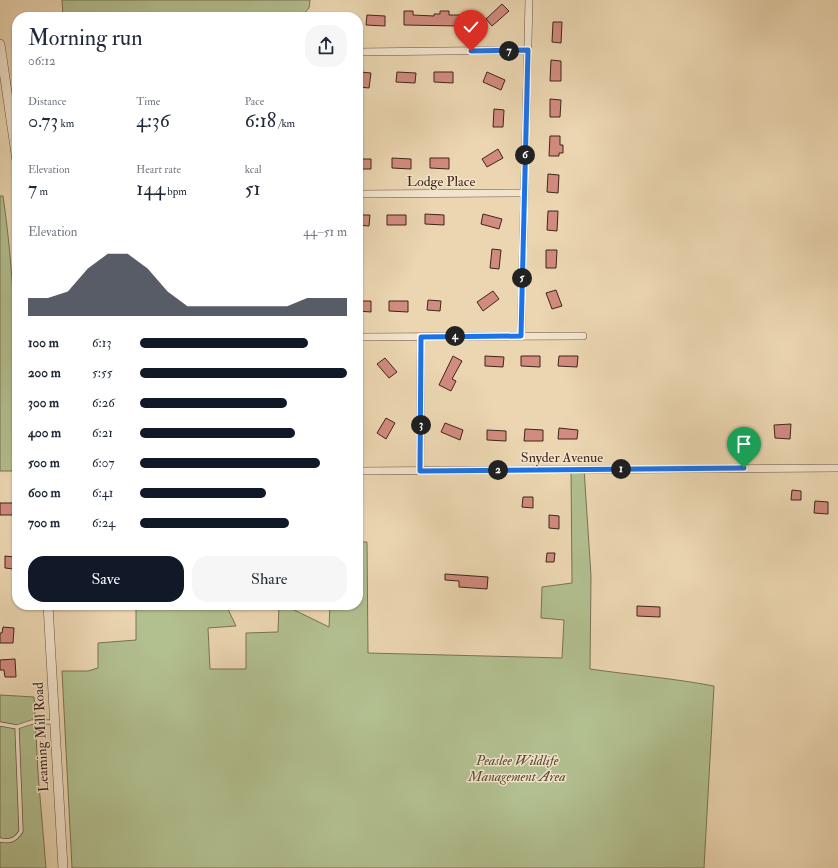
<!DOCTYPE html>
<html lang="en">
<head>
<meta charset="utf-8">
<style>
  :root { --surface:#fff; --page:#f6f6f7; --text:#1f2937; --muted:#747a83; --accent:#111827 }
  body { margin:0; font-family:"IM FELL Double Pica",serif; background:var(--page); color:var(--text); height:100vh; display:flex; flex-direction:column; font-size:15px; white-space:nowrap }
  * { box-sizing:border-box; margin:0 }
  p { font-size:13px; color:var(--muted) }
  .icon { flex:none; width:22px; height:22px; fill:none; stroke:currentColor; stroke-width:2; stroke-linecap:round; stroke-linejoin:round }
  .map { position:relative; flex:1; overflow:hidden }
  .side { position:absolute; left:12px; top:12px; width:351px; height:598px; display:flex; flex-direction:column; background:var(--surface); border-radius:16px; box-shadow:0 1px 3px #0004 }
  .side>* { flex:none }
  .pin { position:absolute; display:grid; place-items:center; width:34px; height:34px; color:#fff; margin:-41px -17px; border-radius:50% 50% 50% 0; rotate:-45deg; box-shadow:0 0 4px #0007 }
  .pin .icon { rotate:45deg }
  .km { position:absolute; width:20px; height:20px; margin:-10px; border-radius:50%; background:#222; color:#fff; font-size:11px; line-height:20px; text-align:center }
  .round { display:grid; place-items:center; flex:none; width:42px; height:42px; border-radius:16px; background:var(--page) }
  .head { display:flex; align-items:center; justify-content:space-between; height:68px; padding:0 16px }
  h1 { font-size:22px; font-weight:600; line-height:30px }
  .stats { display:grid; grid-template-columns:repeat(3,1fr); gap:6px; height:68px; padding:4px 16px }
  .stats div { display:grid; align-content:center }
  .stats b { font-size:20px; font-weight:600 }
  .stats small { font-size:11px; font-weight:400 }
  .stats p { font-size:11px }
  .chart { height:112px; padding:8px 16px }
  .chart p { display:flex; justify-content:space-between }
  .chart svg { width:100%; height:72px; margin-top:4px; fill:var(--accent); opacity:.7 }
  .button { display:flex; gap:8px; margin-top:auto; padding:8px 16px }
  .button a { flex:1; height:46px; border-radius:16px; background:var(--accent); color:#fff; font-size:16px; font-weight:600; line-height:46px; text-align:center }
  .button a+a { background:var(--page); color:var(--text) }
  ul { padding:0 16px; list-style:none; font-size:13px }
  li { display:grid; grid-template-columns:64px 48px 1fr; align-items:center; height:30px }
  li i { height:10px; border-radius:5px; background:var(--accent) }
  .map>svg:first-child { display:block }
  .green { fill:#b2bf8f; stroke:#7a7254 }
  .building { fill:#d18b7f; stroke:#412519 }
  .lines { fill:none; stroke-linecap:round; stroke-linejoin:round }
  .service-casing { stroke:#6c513f; stroke-width:5 }
  .minor-casing { stroke:#6c513f; stroke-width:8 }
  .tertiary-casing { stroke:#6c513f; stroke-width:10 }
  .service { stroke:#f2e4cc; stroke-width:3.5 }
  .minor { stroke:#f2e4cc; stroke-width:7 }
  .tertiary { stroke:#f2e4cc; stroke-width:9 }
  .route-casing { stroke:#fff; stroke-width:8 }
  .route { stroke:#1a73e8; stroke-width:5 }
  .labels { text-anchor:middle; dominant-baseline:central; stroke-width:3; stroke-linejoin:round; paint-order:stroke }
  .street-label { font-size:14px; fill:#412519; stroke:#f2e4cc }
  .park-label { font-size:14px; font-style:italic; fill:#5d4c36; stroke:#f2e4cc }
</style>
</head>
<body>
<div class="map">
<svg width="838" height="868" viewBox="0 0 838 868">
  <rect width="100%" height="100%" fill="#ebd6b1"/>
  <filter id="stains"><feTurbulence type="fractalNoise" baseFrequency=".005" numOctaves="4"/><feColorMatrix values="0 0 0 0 .2 0 0 0 0 .09 0 0 0 0 .02 0 0 0 .5 -.17"/></filter>
  <radialGradient id="worn" r=".72"><stop offset=".6" stop-color="#630" stop-opacity="0"/><stop offset="1" stop-color="#630" stop-opacity=".3"/></radialGradient>
  <!-- green -->
  <path class="green" d="M62,0h248l-1,8 -8,9h-238z
    M0,196h3c13,89 14,180 14,269l-5,6h-12z
    M571,468h13l7,108 -1,93c41,6 82,9 124,17l-10,182h-632l-10,-197h26l10,-3v-25l38,-3v-35h90l10,21 -28,2 2,41h36v-36l32,-1 1,-27h5l45,22 1,-22h28v-63h9l1,111 194,5 2,-38 -23,-2 1,-31 30,-4z
    M0,695l34,2 4,76 8,95h-46z"/>
  <!-- building -->
  <path class="building" d="M502,4l7,7 -17,15 -6,-7z
    M404,11h9v4l21,1v-2h6v-3h9v4h12v11l-57,-1z
    M367,15l18,1v10l-19,-1z
    M553,22h9l-1,21 -9,-1z
    M551,60l10,1v20h-11z
    M361,72l10,1 -2,15 -10,-1z
    M397,72l19,1 -1,10 -19,-1z
    M434,72h19v11l-19,-1z
    M487,72l18,8 -4,10 -18,-8z
    M550,99l11,1 -1,17h-10z
    M494,109l10,1 -1,17h-10z
    M550,136h10v9h3v8h-4v3h-10z
    M498,149l5,9 -16,9 -5,-8z
    M392,158l19,1v10l-19,-1z
    M430,158h19v11l-19,-1z
    M358,159h13v10h-13z
    M548,174l11,1 -1,18 -11,-1z
    M548,211h10l-1,20 -10,-1z
    M425,214l19,1v10l-19,-1z
    M483,214l19,5 -3,10 -18,-5z
    M358,215h12l-1,11 -11,-1z
    M387,215h19v10h-19z
    M492,249l9,1 -2,19 -9,-1z
    M546,250h11l-1,18h-10z
    M556,290l6,16 -10,3 -6,-16z
    M493,291l6,8 -16,12 -6,-9z
    M428,300l13,1 -1,10 -13,-1z
    M358,301h13v11l-13,-1z
    M389,301h19v11l-19,-1z
    M453,356l9,5 -10,18 4,2 -5,10 -12,-6z
    M485,356l19,1 -1,10 -18,-1z
    M521,356h19v11l-19,-1z
    M559,356h19l-1,11 -19,-1z
    M385,358l12,14 -8,6 -12,-14z
    M386,418l9,5 -9,16 -9,-6z
    M445,423l18,7 -3,10 -19,-8z
    M791,424l-1,15 -15,-1 -1,-13z
    M559,428l19,2 -1,9h-19z
    M525,429l18,1v11h-19z
    M487,430l19,1v10l-19,-1z
    M792,490l9,1v9h-10z
    M523,497h10v11l-11,-1z
    M815,501l13,1v12l-14,-1z
    M0,503h15v12h-15z
    M549,515l10,1v13l-10,-1z
    M547,553h8l-1,9h-8z
    M5,556l9,1v12l-9,-1z
    M445,574l43,3 -1,12 -28,-2v-6l-14,-1z
    M637,606l23,1v10l-23,-1z
    M3,627l11,1 -1,15h-13v-10h2z
    M15,659l1,18h-11l-1,-7h-4v-10z"/>
  <g class="lines">
    <!-- service casing -->
    <g class="service-casing">
      <path id="service" d="M0,724l17,3
        M0,840c10,2 16,0 21,-9l-4,-104 15,-5h21"/>
    </g>
    <!-- minor casing -->
    <g class="minor-casing">
      <path id="minor" d="M358,52l170,-2
        M358,194l166,-1
        M521,336l8,-336
        M358,337l225,-1
        M358,471l480,-3
        M420,471l1,-134"/>
    </g>
    <!-- tertiary casing -->
    <g class="tertiary-casing">
      <path id="tertiary" d="M0,44l17,117
        M48,605l15,263"/>
    </g>
    <!-- service -->
    <use href="#service" class="service"/>
    <!-- minor -->
    <use href="#minor" class="minor"/>
    <!-- tertiary -->
    <use href="#tertiary" class="tertiary"/>
  </g>
  <g class="lines">
    <!-- route casing -->
    <g class="route-casing">
      <path id="route" d="M471,51l57,-1 -7,286 -100,1 -1,134 324,-3"/>
    </g>
    <!-- route -->
    <use href="#route" class="route"/>
  </g>
  <g class="labels">
    <!-- street labels -->
    <g class="street-label">
      <text x="441" y="181">Lodge Place</text>
      <text x="562" y="457">Snyder Avenue</text>
      <text transform="translate(41 737) rotate(-93)">Leaming Mill Road</text>
    </g>
    <!-- park labels -->
    <g class="park-label">
      <text x="517" y="760">Peaslee Wildlife<tspan x="517" dy="16">Management Area</tspan></text>
    </g>
  </g>
  <rect width="100%" height="100%" filter="url(#stains)"/>
  <rect width="100%" height="100%" fill="url(#worn)"/>
</svg>
<div class="pin" style="left:744px;top:468px;background:#1e9e55"><svg class="icon" aria-label="arrive" viewBox="0 0 24 24"><path d="M6 21V4h12l-3 4 3 4H6"/></svg></div>
<div class="pin" style="left:471px;top:51px;background:#d93025"><svg class="icon" aria-label="check" viewBox="0 0 24 24"><path d="M5 12l5 5 9-10"/></svg></div>
<b class="km" style="left:621px;top:469px">1</b>
<b class="km" style="left:498px;top:470px">2</b>
<b class="km" style="left:421px;top:425px">3</b>
<b class="km" style="left:455px;top:336px">4</b>
<b class="km" style="left:522px;top:278px">5</b>
<b class="km" style="left:525px;top:155px">6</b>
<b class="km" style="left:509px;top:51px">7</b>
<section class="side">
<div class="head"><div><h1>Morning run</h1><p>06:12</p></div><a class="round"><svg class="icon" aria-label="share" viewBox="0 0 24 24"><path d="M12 15V3M7 8l5-5 5 5M5 13v7h14v-7"/></svg></a></div>
<div class="stats">
<div><p>Distance</p><b>0.73<small> km</small></b></div>
<div><p>Time</p><b>4:36</b></div>
<div><p>Pace</p><b>6:18<small> /km</small></b></div>
</div>
<div class="stats">
<div><p>Elevation</p><b>7<small> m</small></b></div>
<div><p>Heart rate</p><b>144<small> bpm</small></b></div>
<div><p>kcal</p><b>51</b></div>
</div>
<div class="chart"><p><span>Elevation</span>44–51 m</p>
<svg viewBox="0 0 160 44" preserveAspectRatio="none"><path d="M0 44V33L10 33L20 29L30 15L40 6L50 6L60 15L70 29L80 38L90 38L100 38L110 38L120 38L130 38L140 33L150 33L160 33V44z"/></svg>
</div>
<ul>
<li><b>100 m</b>6:13<i style="width:81%"></i></li>
<li><b>200 m</b>5:55<i style="width:100%"></i></li>
<li><b>300 m</b>6:26<i style="width:71%"></i></li>
<li><b>400 m</b>6:21<i style="width:75%"></i></li>
<li><b>500 m</b>6:07<i style="width:87%"></i></li>
<li><b>600 m</b>6:41<i style="width:61%"></i></li>
<li><b>700 m</b>6:24<i style="width:72%"></i></li>
</ul>
<div class="button"><a>Save</a><a>Share</a></div>
</section>
</div>
</body>
</html>
